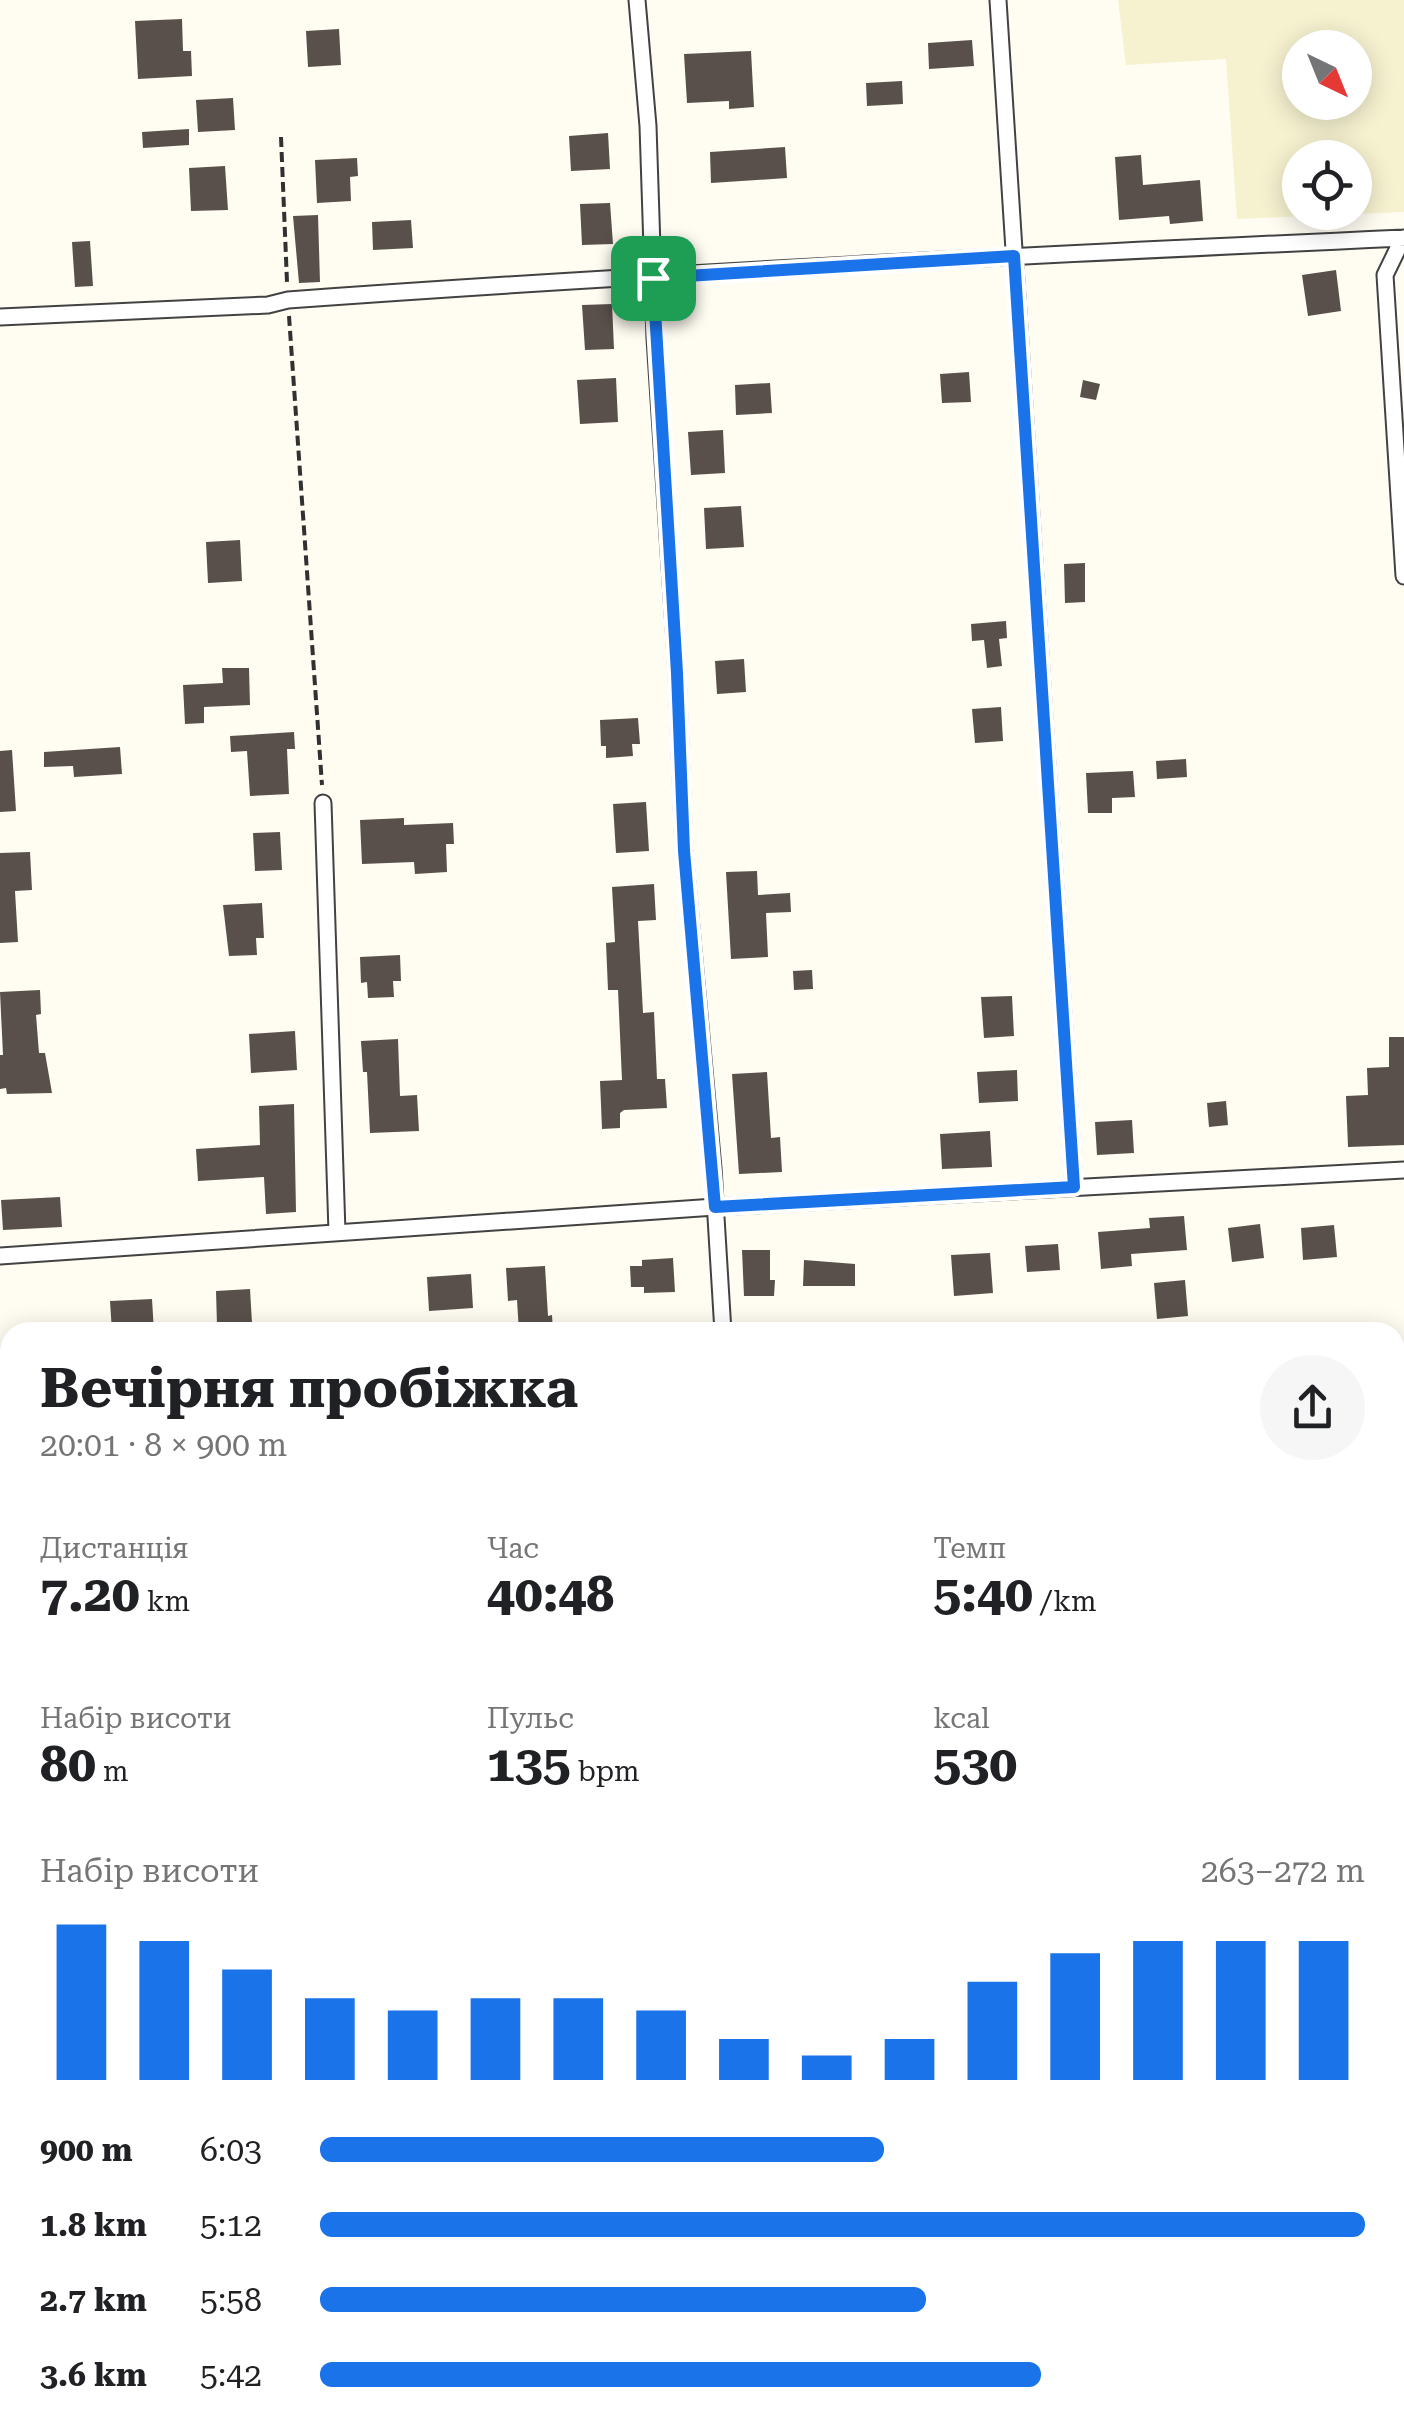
<!DOCTYPE html>
<html lang="uk">
<head>
<meta charset="utf-8">
<style>
  :root { --surface:#fff; --page:#f6f6f6; --text:#202124; --muted:#757577; --accent:#1a73e8 }
  body { margin:0; font-family:"Roboto Serif",serif; background:var(--page); color:var(--text); height:100vh; display:flex; flex-direction:column; font-size:38px; white-space:nowrap }
  * { box-sizing:border-box; margin:0 }
  p { font-size:32px; color:var(--muted) }
  .icon { flex:none; width:55px; height:55px; fill:none; stroke:currentColor; stroke-width:2; stroke-linecap:round; stroke-linejoin:round }
  .map { position:relative; flex:1; overflow:hidden }
  .drawer { position:absolute; left:0px; top:1322px; width:1405px; height:1112px; display:flex; flex-direction:column; background:var(--surface); border-radius:30px 30px 0 0; box-shadow:0 5px 25px #0003 }
  .drawer>* { flex:none }
  .needle { width:65px; rotate:137deg }
  .buttons { position:absolute; left:1282px; top:30px; display:grid; gap:20px }
  .buttons a { display:grid; place-items:center; width:90px; height:90px; border-radius:50%; background:var(--surface); box-shadow:0 5px 25px #0003; font-size:50px }
  .pin { position:absolute; display:grid; place-items:center; width:85px; height:85px; color:#fff; margin:-42px; border-radius:20px; box-shadow:0 5px 15px #0006 }
  .round { display:grid; place-items:center; flex:none; width:105px; height:105px; border-radius:52px; background:var(--page) }
  .overview { display:flex; align-items:center; justify-content:space-between; height:170px; padding:0 40px }
  h1 { font-size:55px; font-weight:700; line-height:75px }
  .metrics { display:grid; grid-template-columns:repeat(3,1fr); gap:15px; height:170px; padding:10px 40px }
  .metrics div { display:grid; align-content:center }
  .metrics b { font-size:50px; font-weight:700 }
  .metrics small { font-size:28px; font-weight:400 }
  .metrics p { font-size:28px }
  .chart { height:280px; padding:20px 40px }
  .chart p { display:flex; justify-content:space-between }
  .chart svg { width:100%; height:180px; margin-top:10px; stroke:var(--accent); stroke-width:6 }
  ul { padding:0 40px; list-style:none; font-size:32px }
  li { display:grid; grid-template-columns:160px 120px 1fr; align-items:center; height:75px }
  li i { height:25px; border-radius:12px; background:var(--accent) }
  .map>svg:first-child { display:block }
  .farmland { fill:#f6f2d0; fill-rule:evenodd }
  .green { fill:#d5ebb9 }
  .building { fill:#59504b }
  .lines { fill:none; stroke-linecap:round; stroke-linejoin:round }
  .minor-casing { stroke:#424242; stroke-width:19 }
  .path { stroke:#313131; stroke-width:4; stroke-dasharray:10 5; stroke-linecap:butt }
  .minor { stroke:#fff; stroke-width:15 }
  .route-casing { stroke:#fff; stroke-width:20 }
  .route { stroke:#1a73e8; stroke-width:12 }
</style>
</head>
<body>
<div class="map">
<svg width="1404" height="2434" viewBox="0 0 1404 2434">
  <rect width="100%" height="100%" fill="#fffcf2"/>
  <!-- farmland -->
  <path class="farmland" d="M1118,0h286v212l-167,7 -11,-160 -100,6zM1300,48h55v54h-55zM1300,158h55v54h-55z"/>
  <!-- green -->
  <path class="green" d="M1404,2147v287h-304l38,-9h257v-277z"/>
  <!-- building -->
  <path class="building" d="M182,19l1,32h8l1,25 -54,3 -3,-58z
    M339,29l2,36 -33,2 -2,-36z
    M972,40l2,26 -45,3 -1,-26z
    M751,51l3,56 -25,2v-8l-42,2 -3,-49z
    M902,81l1,23 -36,2 -1,-23z
    M233,98l2,32 -37,2 -2,-32z
    M189,129v16l-46,3 -1,-16z
    M608,133l2,36 -39,2 -2,-35z
    M785,147l2,31 -76,5 -1,-31z
    M1141,155l2,30 57,-5 3,41 -33,3 -1,-8 -50,4 -4,-63z
    M357,158l1,18 -8,1 1,24 -34,2 -2,-43z
    M225,166l3,44 -37,1 -2,-43z
    M610,203l3,41 -31,1 -2,-41z
    M318,215l2,67 -21,1 -6,-67z
    M411,220l2,28 -40,2 -1,-28z
    M90,241l3,45 -18,1 -3,-45z
    M1336,270l5,41 -33,5 -6,-41z
    M612,304l2,45 -29,1 -3,-45z
    M969,372l2,30 -29,1 -2,-29z
    M616,378l2,44 -38,2 -3,-44z
    M1083,380l17,4 -4,16 -16,-3z
    M770,383l2,30 -36,2 -1,-30z
    M723,430l2,43 -34,2 -3,-43z
    M741,506l3,41 -38,2 -2,-41z
    M240,540l2,41 -34,2 -2,-41z
    M1085,563v39l-20,1 -1,-39z
    M1006,621l1,17 -8,1 3,27 -15,2 -3,-28 -12,1 -1,-17z
    M744,659l2,33 -29,2 -2,-33z
    M222,668h27l1,37 -46,2v16l-19,1 -2,-39 40,-2z
    M1001,707l2,34 -28,2 -3,-34z
    M638,718l2,26h-8l1,12 -27,2v-12h-5l-1,-26z
    M294,732l1,17h-8l2,45 -39,2 -3,-45 -16,1 -1,-16z
    M120,747l2,27 -48,3 -1,-11 -29,1v-15z
    M12,750l4,61 -16,1v-61z
    M1186,759l1,18 -30,2 -1,-18z
    M1133,771l2,26 -23,1v15h-24l-2,-40z
    M646,802l3,49 -33,2 -3,-49z
    M404,818v7l49,-2 1,21h-8l1,28 -32,2 -1,-12 -52,2 -2,-44z
    M280,832l2,38 -27,1 -2,-38z
    M30,852l2,38 -17,1 3,51 -18,1v-90z
    M757,871l1,24 32,-2 1,19 -25,1 2,44 -37,2 -5,-87z
    M654,884l2,36 -18,1 5,92 11,-1 3,67h8l2,29 -43,2 -4,3v15l-18,1 -2,-48 22,-1 -4,-90h-10l-2,-47 9,-1 -3,-55z
    M262,903l2,35h-8l1,17 -28,1 -6,-51z
    M400,955l1,26h-8l1,16 -26,1 -1,-16 -6,1 -1,-26z
    M812,970l1,19 -19,1 -1,-19z
    M40,990l1,24 -5,1 3,38h6l7,40 -45,1 -1,-6 -6,1v-34h3l-3,-63z
    M1012,996l2,40 -30,2 -3,-41z
    M295,1031l2,39 -46,3 -2,-39z
    M1389,1037h15v108l-56,2 -2,-51 22,-1 -1,-27 22,-1z
    M398,1039l2,57 17,-1 2,36 -49,2 -3,-61h-4l-2,-31z
    M1017,1070l1,31 -39,2 -2,-31z
    M767,1072l4,66 9,-1 2,35 -43,2 -7,-100z
    M1226,1101l2,24 -19,2 -2,-24z
    M294,1104l2,108 -30,2 -2,-37 -66,4 -2,-32 64,-4 -1,-39z
    M1132,1120l2,33 -37,2 -2,-33z
    M990,1131l2,36 -50,2 -2,-35z
    M60,1197l2,30 -59,3 -2,-30z
    M1184,1216l3,34 -56,4 1,12 -31,3 -3,-37 52,-4 -1,-10z
    M1260,1224l4,34 -32,4 -4,-34z
    M1334,1225l3,32 -34,3 -2,-32z
    M1058,1244l2,26 -33,2 -2,-26z
    M742,1250h28v30h5l-1,16h-30z
    M990,1253l3,40 -39,3 -3,-41z
    M673,1258l2,34 -31,1v-6h-13l-1,-21h12v-6z
    M804,1260l51,4v22h-52z
    M545,1266l3,50 4,-1 1,17h-34l-2,-32 -9,1 -2,-33z
    M471,1274l2,34 -44,3 -2,-34z
    M1185,1280l3,36 -31,3 -3,-36z
    M250,1289l2,34 -35,2 -1,-34z
    M152,1299l2,33h-42l-2,-31z"/>
  <g class="lines">
    <!-- minor casing -->
    <g class="minor-casing">
      <path id="minor" d="M637,0l11,126 7,213 22,334 7,178 29,317 10,164
        M998,0l76,1187
        M1403,238l-18,37 19,301
        M0,317l268,-12 20,-5c371,-27 744,-45 1116,-62
        M323,803l14,429
        M0,1256l715,-49 689,-37
        M0,1389l10,1
        M1395,1505l9,-4
        M0,1722l10,2
        M1395,2344l9,1
        M434,2425l5,9
        M134,2434l11,-9
        M726,2434l19,-9"/>
    </g>
    <!-- path -->
    <path class="path" d="M281,137l6,145
      M289,316l33,469
      M1395,2212l9,-7
      M290,2425l12,9"/>
    <!-- minor -->
    <use href="#minor" class="minor"/>
  </g>
  <g class="lines">
    <!-- route casing -->
    <g class="route-casing">
      <path id="route" d="M1014,256l60,931 -359,20 -31,-356 -7,-178 -24,-395z"/>
    </g>
    <!-- route -->
    <use href="#route" class="route"/>
  </g>
</svg>
<div class="buttons">
<a><svg class="needle" viewBox="-14 -14 28 28"><path d="M0-13l5 13h-10z" fill="#e53935"/><path d="M0 13l5-13h-10z" fill="#757577"/></svg></a>
<a><svg class="icon" aria-label="locate" viewBox="0 0 24 24"><circle cx="12" cy="12" r="6"/><path d="M12 2v4M12 18v4M2 12h4M18 12h4"/></svg></a>
</div>
<div class="pin" style="left:653px;top:278px;background:#1e9e55"><svg class="icon" aria-label="arrive" viewBox="0 0 24 24"><path d="M6 21V4h12l-3 4 3 4H6"/></svg></div>
<section class="drawer">
<div class="overview"><div><h1>Вечірня пробіжка</h1><p>20:01 · 8 × 900 m</p></div><a class="round"><svg class="icon" aria-label="share" viewBox="0 0 24 24"><path d="M12 15V3M7 8l5-5 5 5M5 13v7h14v-7"/></svg></a></div>
<div class="metrics">
<div><p>Дистанція</p><b>7.20<small> km</small></b></div>
<div><p>Час</p><b>40:48</b></div>
<div><p>Темп</p><b>5:40<small> /km</small></b></div>
</div>
<div class="metrics">
<div><p>Набір висоти</p><b>80<small> m</small></b></div>
<div><p>Пульс</p><b>135<small> bpm</small></b></div>
<div><p>kcal</p><b>530</b></div>
</div>
<div class="chart"><p><span>Набір висоти</span>263–272 m</p>
<svg viewBox="0 0 160 44" preserveAspectRatio="none"><path d="M5 44V6M15 44V10M25 44V17M35 44V24M45 44V27M55 44V24M65 44V24M75 44V27M85 44V34M95 44V38M105 44V34M115 44V20M125 44V13M135 44V10M145 44V10M155 44V10"/></svg>
</div>
<ul>
<li><b>900 m</b>6:03<i style="width:54%"></i></li>
<li><b>1.8 km</b>5:12<i style="width:100%"></i></li>
<li><b>2.7 km</b>5:58<i style="width:58%"></i></li>
<li><b>3.6 km</b>5:42<i style="width:69%"></i></li>
</ul>
</section>
</div>
</body>
</html>
